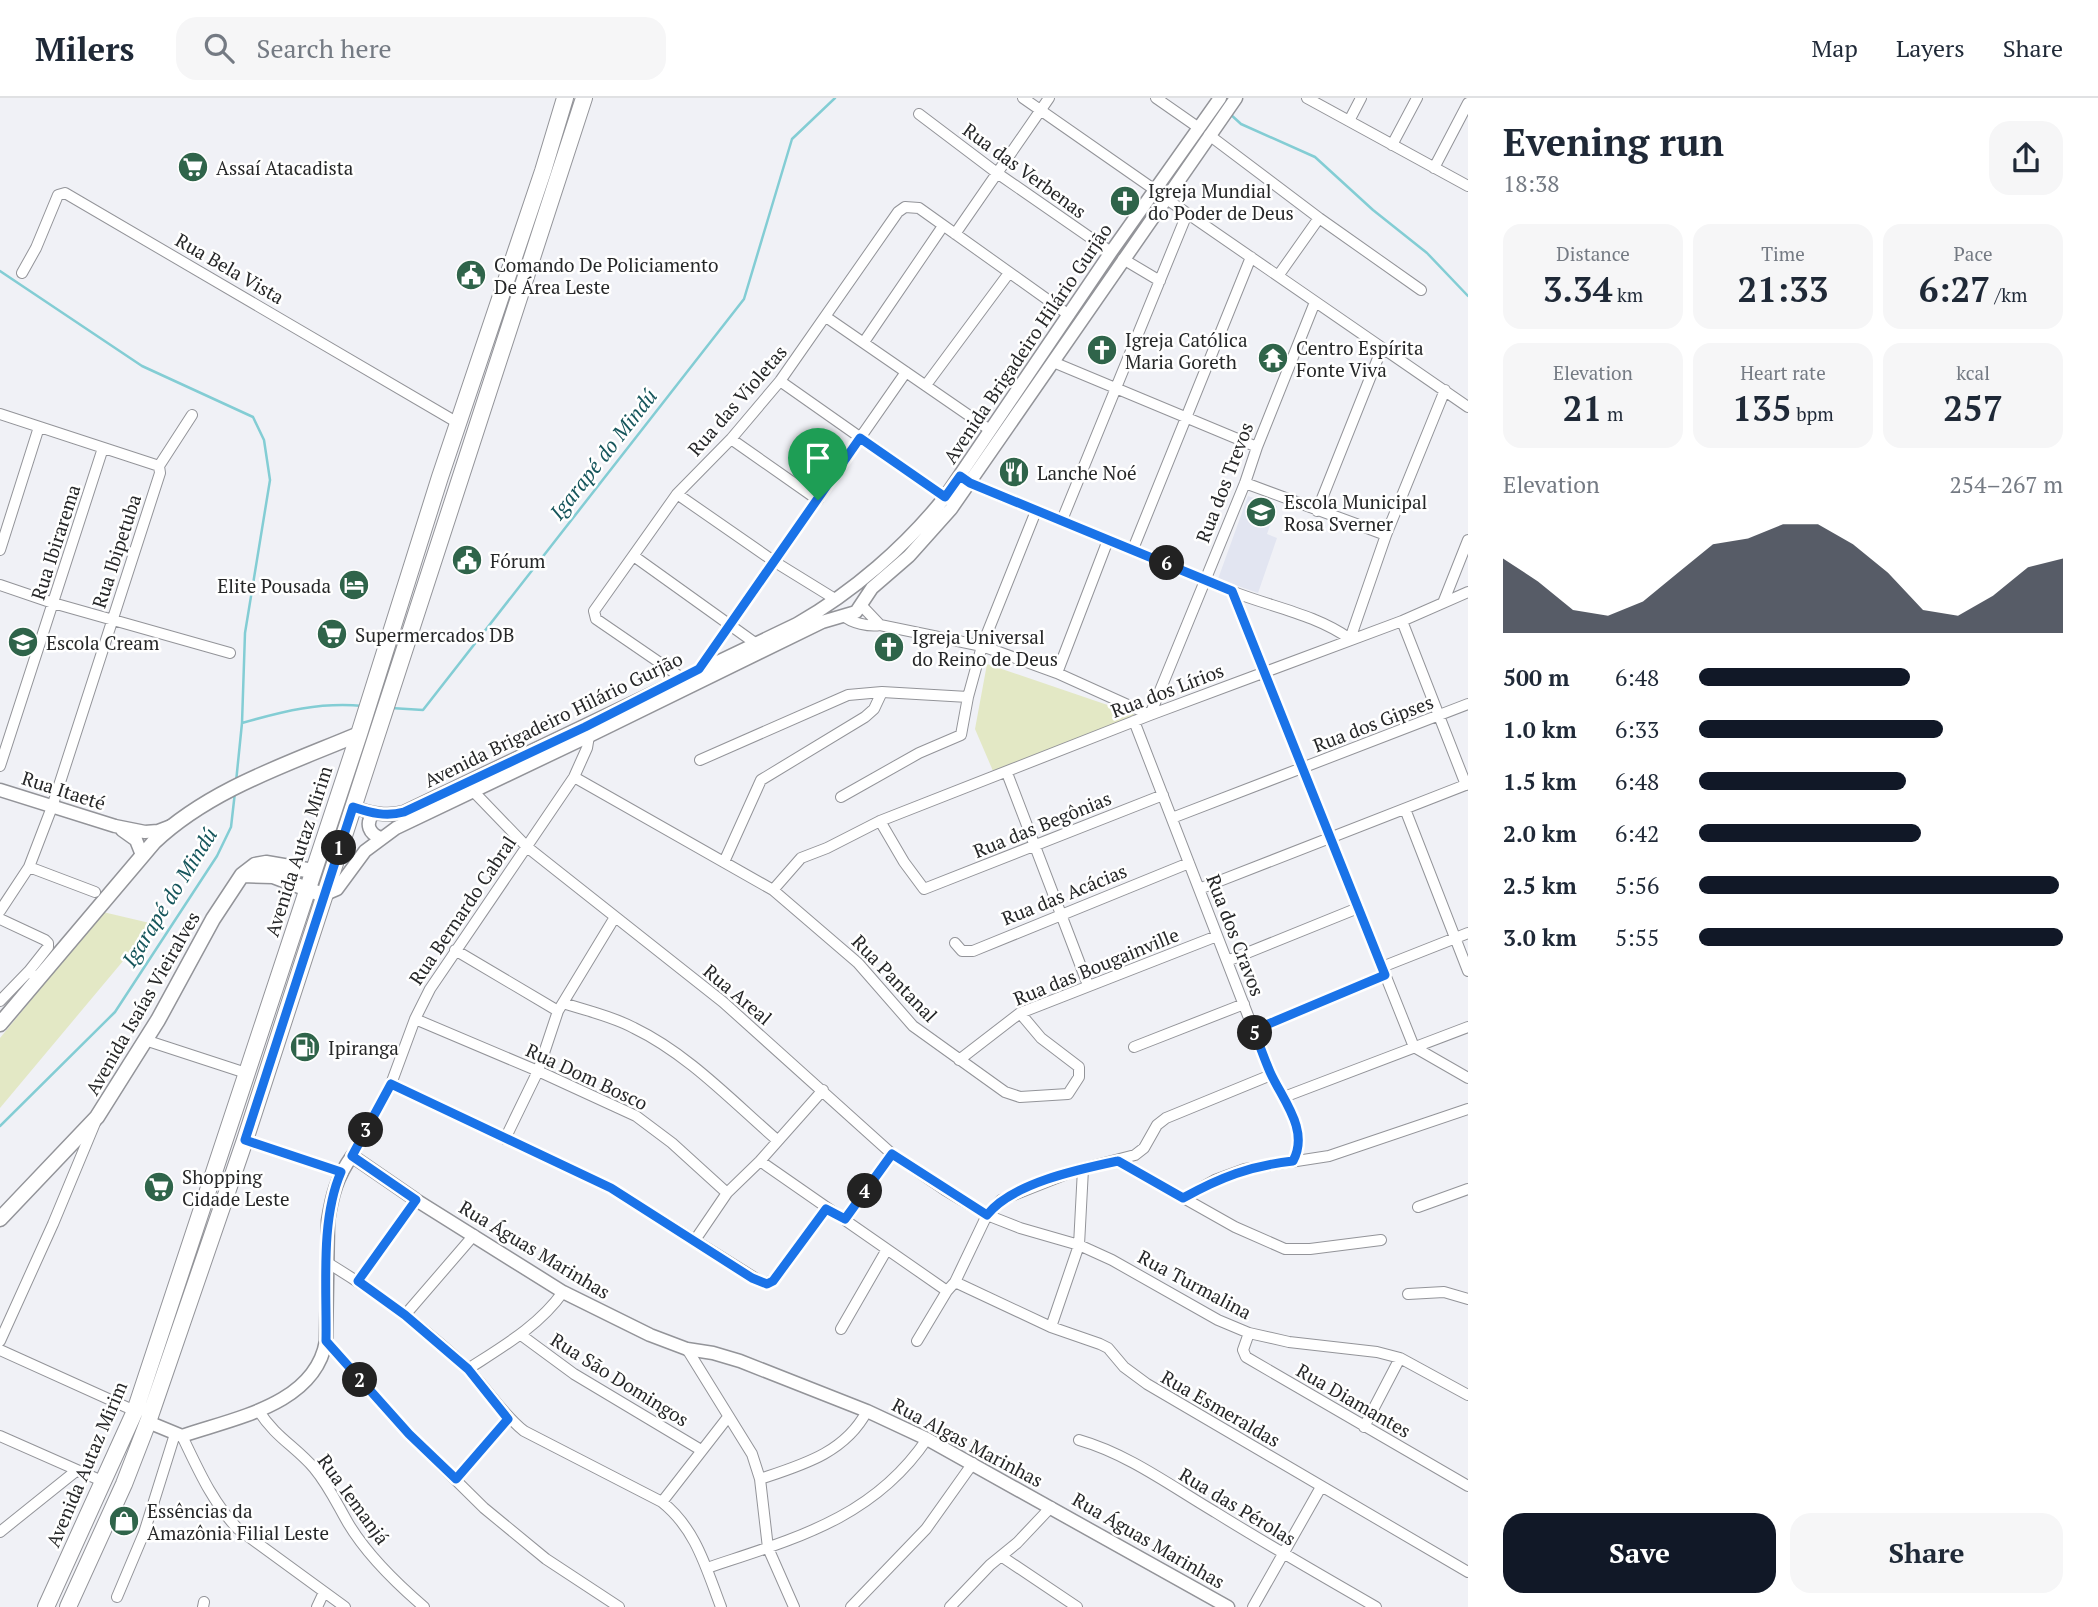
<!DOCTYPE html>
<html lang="en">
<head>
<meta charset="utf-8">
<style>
  :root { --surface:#fff; --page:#f6f6f7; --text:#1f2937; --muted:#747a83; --line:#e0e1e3; --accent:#111827 }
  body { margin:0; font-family:"PT Serif",serif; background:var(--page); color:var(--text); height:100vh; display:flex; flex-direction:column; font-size:26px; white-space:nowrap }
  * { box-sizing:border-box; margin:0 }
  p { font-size:23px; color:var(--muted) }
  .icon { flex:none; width:38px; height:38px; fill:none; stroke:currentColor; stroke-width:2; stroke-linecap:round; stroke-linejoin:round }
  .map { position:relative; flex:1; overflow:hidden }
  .panel { display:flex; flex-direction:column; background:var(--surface); width:630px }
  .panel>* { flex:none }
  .pin { position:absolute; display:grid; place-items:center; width:60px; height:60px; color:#fff; margin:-72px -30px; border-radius:50% 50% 50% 0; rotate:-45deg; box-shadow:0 0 7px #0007 }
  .pin .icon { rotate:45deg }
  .km { position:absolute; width:35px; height:35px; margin:-18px; border-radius:50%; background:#222; color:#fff; font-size:19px; line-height:35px; text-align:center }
  .round { display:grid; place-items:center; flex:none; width:74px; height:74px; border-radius:21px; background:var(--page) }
  .overview { display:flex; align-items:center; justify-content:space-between; height:119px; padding:0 35px }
  h1 { font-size:38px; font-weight:700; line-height:52px }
  .metrics { display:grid; grid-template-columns:repeat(3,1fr); gap:10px; height:119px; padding:7px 35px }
  .metrics div { display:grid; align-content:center; border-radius:18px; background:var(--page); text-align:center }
  .metrics b { font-size:35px; font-weight:700 }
  .metrics small { font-size:19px; font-weight:400 }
  .metrics p { font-size:19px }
  .chart { height:196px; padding:14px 35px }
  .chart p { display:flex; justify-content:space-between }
  .chart svg { width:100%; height:126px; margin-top:7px; fill:var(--accent); opacity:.7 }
  .action { display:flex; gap:14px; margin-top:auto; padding:14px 35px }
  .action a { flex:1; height:80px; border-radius:21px; background:var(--accent); color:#fff; font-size:28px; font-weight:700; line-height:80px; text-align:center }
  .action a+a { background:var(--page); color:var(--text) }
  ul { padding:0 35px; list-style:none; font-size:23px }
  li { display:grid; grid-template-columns:112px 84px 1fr; align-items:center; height:52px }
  li i { height:18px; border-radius:9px; background:var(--accent) }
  header { display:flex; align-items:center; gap:42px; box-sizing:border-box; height:98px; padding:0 35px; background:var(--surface); border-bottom:2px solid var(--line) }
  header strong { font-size:33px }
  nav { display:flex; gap:38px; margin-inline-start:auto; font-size:24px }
  .search { width:490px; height:63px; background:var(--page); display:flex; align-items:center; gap:18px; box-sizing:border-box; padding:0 24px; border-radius:21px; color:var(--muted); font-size:26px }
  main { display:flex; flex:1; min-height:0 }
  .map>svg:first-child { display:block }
  .built { fill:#e2e5f1 }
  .green { fill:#e3e8c5 }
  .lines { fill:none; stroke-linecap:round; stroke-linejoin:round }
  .stream { stroke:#83cdd4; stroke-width:2.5 }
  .minor-casing { stroke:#939499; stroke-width:12 }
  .tertiary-casing { stroke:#939499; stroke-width:15 }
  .secondary-casing { stroke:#939499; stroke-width:17 }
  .primary-casing { stroke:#939499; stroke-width:18 }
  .minor { stroke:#fff; stroke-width:10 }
  .tertiary { stroke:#fff; stroke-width:12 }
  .secondary { stroke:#fff; stroke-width:14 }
  .primary { stroke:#fff; stroke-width:16 }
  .route-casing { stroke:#fff; stroke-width:14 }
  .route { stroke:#1a73e8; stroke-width:9 }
  .labels { text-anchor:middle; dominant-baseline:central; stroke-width:5; stroke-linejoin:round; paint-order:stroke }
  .poi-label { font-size:19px; fill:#262728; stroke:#fff; text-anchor:start }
  .street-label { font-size:19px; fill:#262728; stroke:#fff }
  .water-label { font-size:21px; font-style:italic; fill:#15555b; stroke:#fff }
</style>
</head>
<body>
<header>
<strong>Milers</strong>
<div class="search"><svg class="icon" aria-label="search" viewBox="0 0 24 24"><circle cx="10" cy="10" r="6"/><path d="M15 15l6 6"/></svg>Search here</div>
<nav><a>Map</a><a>Layers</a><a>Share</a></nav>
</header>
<main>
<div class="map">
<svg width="1468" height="1509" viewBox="0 0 1468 1509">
  <rect width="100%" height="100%" fill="#f0f1f6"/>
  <!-- built -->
  <path class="built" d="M1248,398l29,10 -10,28 10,4 -19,55 -40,-14z"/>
  <!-- green -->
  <path class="green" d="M987,566l147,50 -2,6 -139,51 -18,-42z
    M103,814l51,12 -154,184v-70z"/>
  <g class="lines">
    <!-- stream -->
    <path class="stream" d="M1229,15l12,11 74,33 58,53 54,43 41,43
      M0,173l142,95 111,51 11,23 6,40 -25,153 -3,90
      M391,610l32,2 321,-411 48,-160 43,-41
      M236,684l6,-59c42,-12 78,-21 121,-17
      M0,1028l115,-114 102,-156 14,-29 4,-35"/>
    <!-- minor casing -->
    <g class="minor-casing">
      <path id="minor" d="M1023,0l132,92
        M1156,0l43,30
        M1307,0l161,88
        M919,16l78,59 114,79
        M1349,23l12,-23
        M1209,37l110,83 102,72
        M1392,47l25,-47
        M1434,70l34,-65
        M1165,100l303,209
        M955,136l94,-136
        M1123,161l37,22
        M22,175l14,-25 22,-53 7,-2 393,230
        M1278,178l41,-58
        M826,219l164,113
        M864,244l79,-116
        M1053,264l204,85
        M780,283l165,116
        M926,287l83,-112
        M0,316l159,52
        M731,341l87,61
        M159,368l33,-51
        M963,381l6,4c88,36 175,72 262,108 40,16 84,23 119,48l36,-104 59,-145
        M1245,385l141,52
        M677,396l98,68 60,37
        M1317,413l65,-163
        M1062,422l125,-306
        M1133,451l118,-292
        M0,452l39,-123
        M635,459l120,86
        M0,487l53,18 177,50
        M1232,493l182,456 54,31
        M1443,505l25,-63
        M861,507l19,20
        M844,518c7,7 26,11 36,9l102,21 75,27 93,42 95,-232 12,-36 58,-145
        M1402,523l64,164
        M699,571l207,-297
        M1057,575l51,-133
        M682,580l-86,-59 -2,-8 83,-117 54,-55 49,-58 118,-169 7,-5 14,1 150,107
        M1134,623l137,354c14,24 37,57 22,86
        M700,662l148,-65 34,-3 86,5
        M0,668l103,-318
        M1007,675l81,212
        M574,679l199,113 85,73 55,63 92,66 15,5 48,-3 11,-17v-10l-38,-29 -21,-25
        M473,693l54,56 196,155 169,152 53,36 42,25 33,13 59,17 33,15 106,60 31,13 40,9 88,10 23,6 68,37
        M841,699l78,-44 42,-18 7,-38 14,-51 54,-135
        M1405,711l63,162
        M1172,720l296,-114
        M880,723l24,41 20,27 239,-94
        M724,764l37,-82 104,-63 9,-8 8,-17
        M29,769l66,25
        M1199,791l269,-105
        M773,792l28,-32 26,-10 53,-27 270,-106 252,-94 66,-29
        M0,813l29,-44 23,-60 108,-334 -1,-7
        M0,821l45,21 3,3v4l-19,24 9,8
        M955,845l7,8h11l216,-88
        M455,852l103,61
        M1227,863l131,-53
        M1382,869l86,-34
        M0,903l29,-30
        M563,905c24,8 49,13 71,25 54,26 98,73 143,112
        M415,921l123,52 98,45 36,27 55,50
        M1254,932l131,-55
        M145,942l101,33
        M1134,949l110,-43
        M959,962l61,-47 197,-77
        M391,986l220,104 152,95 10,-2 53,-72
        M1284,999l184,-70
        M505,1041l33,-68 20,-60 57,-94
        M245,1042l96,32
        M352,1058l39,-72 24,-65 15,-30 144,-212 13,-29 2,-12
        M760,1063l187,130
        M1118,1063l117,66 50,22h25l71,-9
        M1183,1100l32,-18 30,-11 84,-13 139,-47
        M1418,1109l50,-18
        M845,1121l47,-65
        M695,1142l32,-47 33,-32 63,-71
        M328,1165c49,30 96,64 138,104 21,21 35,46 58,64l138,71c34,27 44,66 59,105
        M358,1183l58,-81
        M955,1184l96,45 49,17 8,4 16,19 23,17 321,188
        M1408,1196l36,-2 24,7
        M405,1217l69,-80
        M1051,1229l28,-82 4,-76
        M841,1231l45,-78
        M1249,1235l-6,17 3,7 222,129
        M521,1237l53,39 127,76
        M0,1243l53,-117 42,-101
        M326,1243l83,93 75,74 62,51 73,48
        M917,1243l30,-50 8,-9 32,-67 14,-15 76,-30 58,-15 9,-7 13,-23 9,-7 105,-43
        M687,1251l65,105 8,25 8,69 26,59
        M0,1252l135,61
        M468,1271c34,-22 71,-43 95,-77
        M258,1312c18,28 37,36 56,58 15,18 23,36 34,55 19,32 48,60 76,84
        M1364,1329l36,-69
        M0,1338l102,45
        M182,1338c16,33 30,66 56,93l107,78
        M1079,1342c49,14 92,46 136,72 53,33 107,64 161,95
        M456,1381l52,-60
        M760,1381c42,-14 85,-26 107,-68
        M662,1404l66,-85
        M0,1434l76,-61
        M1001,1458l76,51
        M707,1470c86,-29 166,-49 220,-129
        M117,1499l27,-64 31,-99
        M203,1509l1,-5
        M317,1509l7,-15
        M851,1509l75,-78 47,-66
        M950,1509l40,-42 27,-22 34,-36
        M1253,1509l68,-120"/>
    </g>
    <!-- tertiary casing -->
    <g class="tertiary-casing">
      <path id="tertiary" d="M0,692l115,36 30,6 13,-1 13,-5
        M353,709c18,6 33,10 51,5l393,-188c56,-32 108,-77 148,-127l166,-245 109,-154
        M373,716c-8,10 -4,20 8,24
        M122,732l14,10 6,15
        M323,797l14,-6 28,-38 31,-23 193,-92 233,-114 34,-10 16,-24 37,-32 42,-47 285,-411
        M148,1324l34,14c52,-18 133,-31 144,-95l2,-120c4,-26 9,-44 24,-65l64,44 147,92 87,43 37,14 26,4 27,8 127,50 60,28 301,168"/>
    </g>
    <!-- secondary casing -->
    <g class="secondary-casing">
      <path id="secondary" d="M242,777l31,1 50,19
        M0,926l154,-182c56,-53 134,-78 205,-108
        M0,1121l97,-102 61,-97 55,-101 29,-44 13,-10 11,-2 47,8"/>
    </g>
    <!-- primary casing -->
    <g class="primary-casing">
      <path id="primary" d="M46,1509l89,-196 224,-677 81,-257 103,-306 22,-73
        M68,1509l56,-123 24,-62 97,-282 339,-1042"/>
    </g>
    <!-- minor -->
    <use href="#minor" class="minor"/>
    <!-- tertiary -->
    <use href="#tertiary" class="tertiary"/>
    <!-- secondary -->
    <use href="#secondary" class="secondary"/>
    <!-- primary -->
    <use href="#primary" class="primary"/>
  </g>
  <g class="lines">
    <!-- route casing -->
    <g class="route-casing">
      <path id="route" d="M860,340l85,59 15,-21 10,7 262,108 153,384 -131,55c5,14 10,28 16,42 12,27 40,58 23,89 -43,5 -72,16 -110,37l-65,-37c-38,8 -106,22 -131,54l-95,-61 -47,65 -19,-10 -53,72 -6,3 -15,-6 -141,-90 -220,-104 -39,72 64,44 -58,81 47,34 63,54 40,50 -52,60 -47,-45 -83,-93c1,-53 -6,-121 15,-169l-96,-32 108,-333c18,6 33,10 51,5l181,-85 114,-58z"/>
    </g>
    <!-- route -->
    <use href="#route" class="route"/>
  </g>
  <!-- icons -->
  <defs>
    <g id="supermarket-disc" transform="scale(1.575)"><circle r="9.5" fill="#2f644a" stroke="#fff"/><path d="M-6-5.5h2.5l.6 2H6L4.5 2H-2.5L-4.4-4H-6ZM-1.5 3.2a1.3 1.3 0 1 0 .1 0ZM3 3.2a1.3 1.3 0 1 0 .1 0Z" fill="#fff"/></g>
    <g id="church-disc" transform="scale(1.575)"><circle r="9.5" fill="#2f644a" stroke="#fff"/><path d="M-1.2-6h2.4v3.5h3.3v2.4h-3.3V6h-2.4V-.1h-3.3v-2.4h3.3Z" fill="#fff"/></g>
    <g id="civic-disc" transform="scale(1.575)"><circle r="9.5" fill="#2f644a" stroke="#fff"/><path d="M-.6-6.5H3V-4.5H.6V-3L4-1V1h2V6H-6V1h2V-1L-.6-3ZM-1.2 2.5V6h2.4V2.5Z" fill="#fff"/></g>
    <g id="temple-disc" transform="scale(1.575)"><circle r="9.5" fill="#2f644a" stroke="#fff"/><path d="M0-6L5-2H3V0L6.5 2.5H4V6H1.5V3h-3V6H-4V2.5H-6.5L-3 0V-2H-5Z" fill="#fff"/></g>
    <g id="restaurant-disc" transform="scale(1.575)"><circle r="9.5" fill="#2f644a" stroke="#fff"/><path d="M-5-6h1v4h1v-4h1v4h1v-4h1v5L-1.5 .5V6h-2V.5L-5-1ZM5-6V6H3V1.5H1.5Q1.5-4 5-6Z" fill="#fff"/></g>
    <g id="school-disc" transform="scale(1.575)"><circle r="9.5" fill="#2f644a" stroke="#fff"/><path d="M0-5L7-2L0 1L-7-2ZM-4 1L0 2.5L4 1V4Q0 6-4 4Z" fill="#fff"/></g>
    <g id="hotel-disc" transform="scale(1.575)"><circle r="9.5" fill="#2f644a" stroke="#fff"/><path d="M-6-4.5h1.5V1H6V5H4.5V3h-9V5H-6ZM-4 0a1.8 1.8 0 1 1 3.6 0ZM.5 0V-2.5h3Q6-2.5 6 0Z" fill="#fff"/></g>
    <g id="fuel-disc" transform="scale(1.575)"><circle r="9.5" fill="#2f644a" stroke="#fff"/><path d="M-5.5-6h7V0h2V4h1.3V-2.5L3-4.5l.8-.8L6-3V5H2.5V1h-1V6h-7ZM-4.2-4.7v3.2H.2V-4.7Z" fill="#fff"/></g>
    <g id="shop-disc" transform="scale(1.575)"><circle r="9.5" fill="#2f644a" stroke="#fff"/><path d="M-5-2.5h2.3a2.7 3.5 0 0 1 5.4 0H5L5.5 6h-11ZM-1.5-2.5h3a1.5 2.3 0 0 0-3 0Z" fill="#fff"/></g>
  </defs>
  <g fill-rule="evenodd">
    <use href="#supermarket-disc" x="193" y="69"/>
    <use href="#church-disc" x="1125" y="103"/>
    <use href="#civic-disc" x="471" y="177"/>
    <use href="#church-disc" x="1102" y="252"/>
    <use href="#temple-disc" x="1273" y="260"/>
    <use href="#restaurant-disc" x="1014" y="374"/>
    <use href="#school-disc" x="1261" y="414"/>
    <use href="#civic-disc" x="467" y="462"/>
    <use href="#hotel-disc" x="354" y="487"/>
    <use href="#supermarket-disc" x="332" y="536"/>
    <use href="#school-disc" x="23" y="544"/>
    <use href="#church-disc" x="889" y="549"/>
    <use href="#fuel-disc" x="305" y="949"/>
    <use href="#supermarket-disc" x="159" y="1089"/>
    <use href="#shop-disc" x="124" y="1423"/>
  </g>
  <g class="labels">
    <!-- poi labels -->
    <g class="poi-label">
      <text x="216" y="69">Assaí Atacadista</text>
      <text x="1148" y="92">Igreja Mundial<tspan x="1148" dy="22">do Poder de Deus</tspan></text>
      <text x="494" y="166">Comando De Policiamento<tspan x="494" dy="22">De Área Leste</tspan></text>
      <text x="1125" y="241">Igreja Católica<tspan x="1125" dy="22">Maria Goreth</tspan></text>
      <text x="1296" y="249">Centro Espírita<tspan x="1296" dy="22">Fonte Viva</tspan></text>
      <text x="1037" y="374">Lanche Noé</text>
      <text x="1284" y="403">Escola Municipal<tspan x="1284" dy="22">Rosa Sverner</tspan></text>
      <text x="490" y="462">Fórum</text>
      <text x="331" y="487" text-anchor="end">Elite Pousada</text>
      <text x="355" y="536">Supermercados DB</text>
      <text x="912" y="538">Igreja Universal<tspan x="912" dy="22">do Reino de Deus</tspan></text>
      <text x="46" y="544">Escola Cream</text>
      <text x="328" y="949">Ipiranga</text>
      <text x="182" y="1078">Shopping<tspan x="182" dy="22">Cidade Leste</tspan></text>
      <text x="147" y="1412">Essências da<tspan x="147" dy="22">Amazônia Filial Leste</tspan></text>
    </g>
    <!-- street labels -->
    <g class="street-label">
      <text transform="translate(1025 72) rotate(36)">Rua das Verbenas</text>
      <text transform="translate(230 170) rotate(30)">Rua Bela Vista</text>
      <text transform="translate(1027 245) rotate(-56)">Avenida Brigadeiro Hilário Gurjão</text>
      <text transform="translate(737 302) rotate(-49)">Rua das Violetas</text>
      <text transform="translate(1224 384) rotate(-69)">Rua dos Trevos</text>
      <text transform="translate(55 444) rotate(-72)">Rua Ibirarema</text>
      <text transform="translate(116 453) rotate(-72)">Rua Ibipetuba</text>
      <text transform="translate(1167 592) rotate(-21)">Rua dos Lírios</text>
      <text transform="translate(553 621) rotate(-26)">Avenida Brigadeiro Hilário Gurjão</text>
      <text transform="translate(1373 625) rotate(-21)">Rua dos Gipses</text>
      <text transform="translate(64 692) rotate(18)">Rua Itaeté</text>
      <text transform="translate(1042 726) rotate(-22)">Rua das Begônias</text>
      <text transform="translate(298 753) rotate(-72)">Avenida Autaz Mirim</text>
      <text transform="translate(1064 796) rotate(-22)">Rua das Acácias</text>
      <text transform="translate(462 812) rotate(-56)">Rua Bernardo Cabral</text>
      <text transform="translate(1236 837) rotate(69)">Rua dos Cravos</text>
      <text transform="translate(1096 868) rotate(-22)">Rua das Bougainville</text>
      <text transform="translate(895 880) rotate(46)">Rua Pantanal</text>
      <text transform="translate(738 896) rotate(40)">Rua Areal</text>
      <text transform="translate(142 905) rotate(-60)">Avenida Isaías Vieiralves</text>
      <text transform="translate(587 978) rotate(25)">Rua Dom Bosco</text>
      <text transform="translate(535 1151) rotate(31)">Rua Águas Marinhas</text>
      <text transform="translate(1195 1186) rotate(28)">Rua Turmalina</text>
      <text transform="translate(620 1281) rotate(32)">Rua São Domingos</text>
      <text transform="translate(1354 1302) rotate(30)">Rua Diamantes</text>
      <text transform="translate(1221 1310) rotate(30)">Rua Esmeraldas</text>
      <text transform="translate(968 1344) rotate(28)">Rua Algas Marinhas</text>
      <text transform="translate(86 1366) rotate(-67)">Avenida Autaz Mirim</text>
      <text transform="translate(354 1401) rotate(54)">Rua Iemanjá</text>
      <text transform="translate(1238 1408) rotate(31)">Rua das Pérolas</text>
      <text transform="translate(1149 1442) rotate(30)">Rua Águas Marinhas</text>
    </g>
    <!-- water labels -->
    <g class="water-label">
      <text transform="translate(603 356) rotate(-52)">Igarapé do Mindú</text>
      <text transform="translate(169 799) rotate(-58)">Igarapé do Mindú</text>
    </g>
  </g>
</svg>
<div class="pin" style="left:818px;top:402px;background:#1e9e55"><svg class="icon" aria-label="arrive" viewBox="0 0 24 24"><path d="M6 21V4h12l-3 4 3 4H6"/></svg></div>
<b class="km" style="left:339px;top:750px">1</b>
<b class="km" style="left:360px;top:1282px">2</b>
<b class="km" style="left:366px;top:1032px">3</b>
<b class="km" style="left:865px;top:1093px">4</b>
<b class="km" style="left:1255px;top:935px">5</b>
<b class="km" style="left:1167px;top:465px">6</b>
</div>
<section class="panel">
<div class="overview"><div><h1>Evening run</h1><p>18:38</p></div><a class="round"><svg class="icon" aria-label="share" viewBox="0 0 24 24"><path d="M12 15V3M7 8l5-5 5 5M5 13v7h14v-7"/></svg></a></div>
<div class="metrics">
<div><p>Distance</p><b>3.34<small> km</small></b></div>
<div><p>Time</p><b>21:33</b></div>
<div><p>Pace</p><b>6:27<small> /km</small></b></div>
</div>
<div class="metrics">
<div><p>Elevation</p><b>21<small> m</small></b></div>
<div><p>Heart rate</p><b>135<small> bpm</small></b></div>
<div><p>kcal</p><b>257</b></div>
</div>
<div class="chart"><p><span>Elevation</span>254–267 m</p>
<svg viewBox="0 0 160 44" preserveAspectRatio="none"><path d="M0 44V18L10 26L20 36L30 38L40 33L50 23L60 13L70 11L80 6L90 6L100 13L110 23L120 36L130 38L140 31L150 21L160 18V44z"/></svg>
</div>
<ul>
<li><b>500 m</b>6:48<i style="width:58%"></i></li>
<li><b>1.0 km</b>6:33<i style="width:67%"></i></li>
<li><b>1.5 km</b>6:48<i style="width:57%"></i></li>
<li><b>2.0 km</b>6:42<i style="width:61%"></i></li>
<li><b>2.5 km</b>5:56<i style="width:99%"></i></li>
<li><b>3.0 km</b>5:55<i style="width:100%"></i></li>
</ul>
<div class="action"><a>Save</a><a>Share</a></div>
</section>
</main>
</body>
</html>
